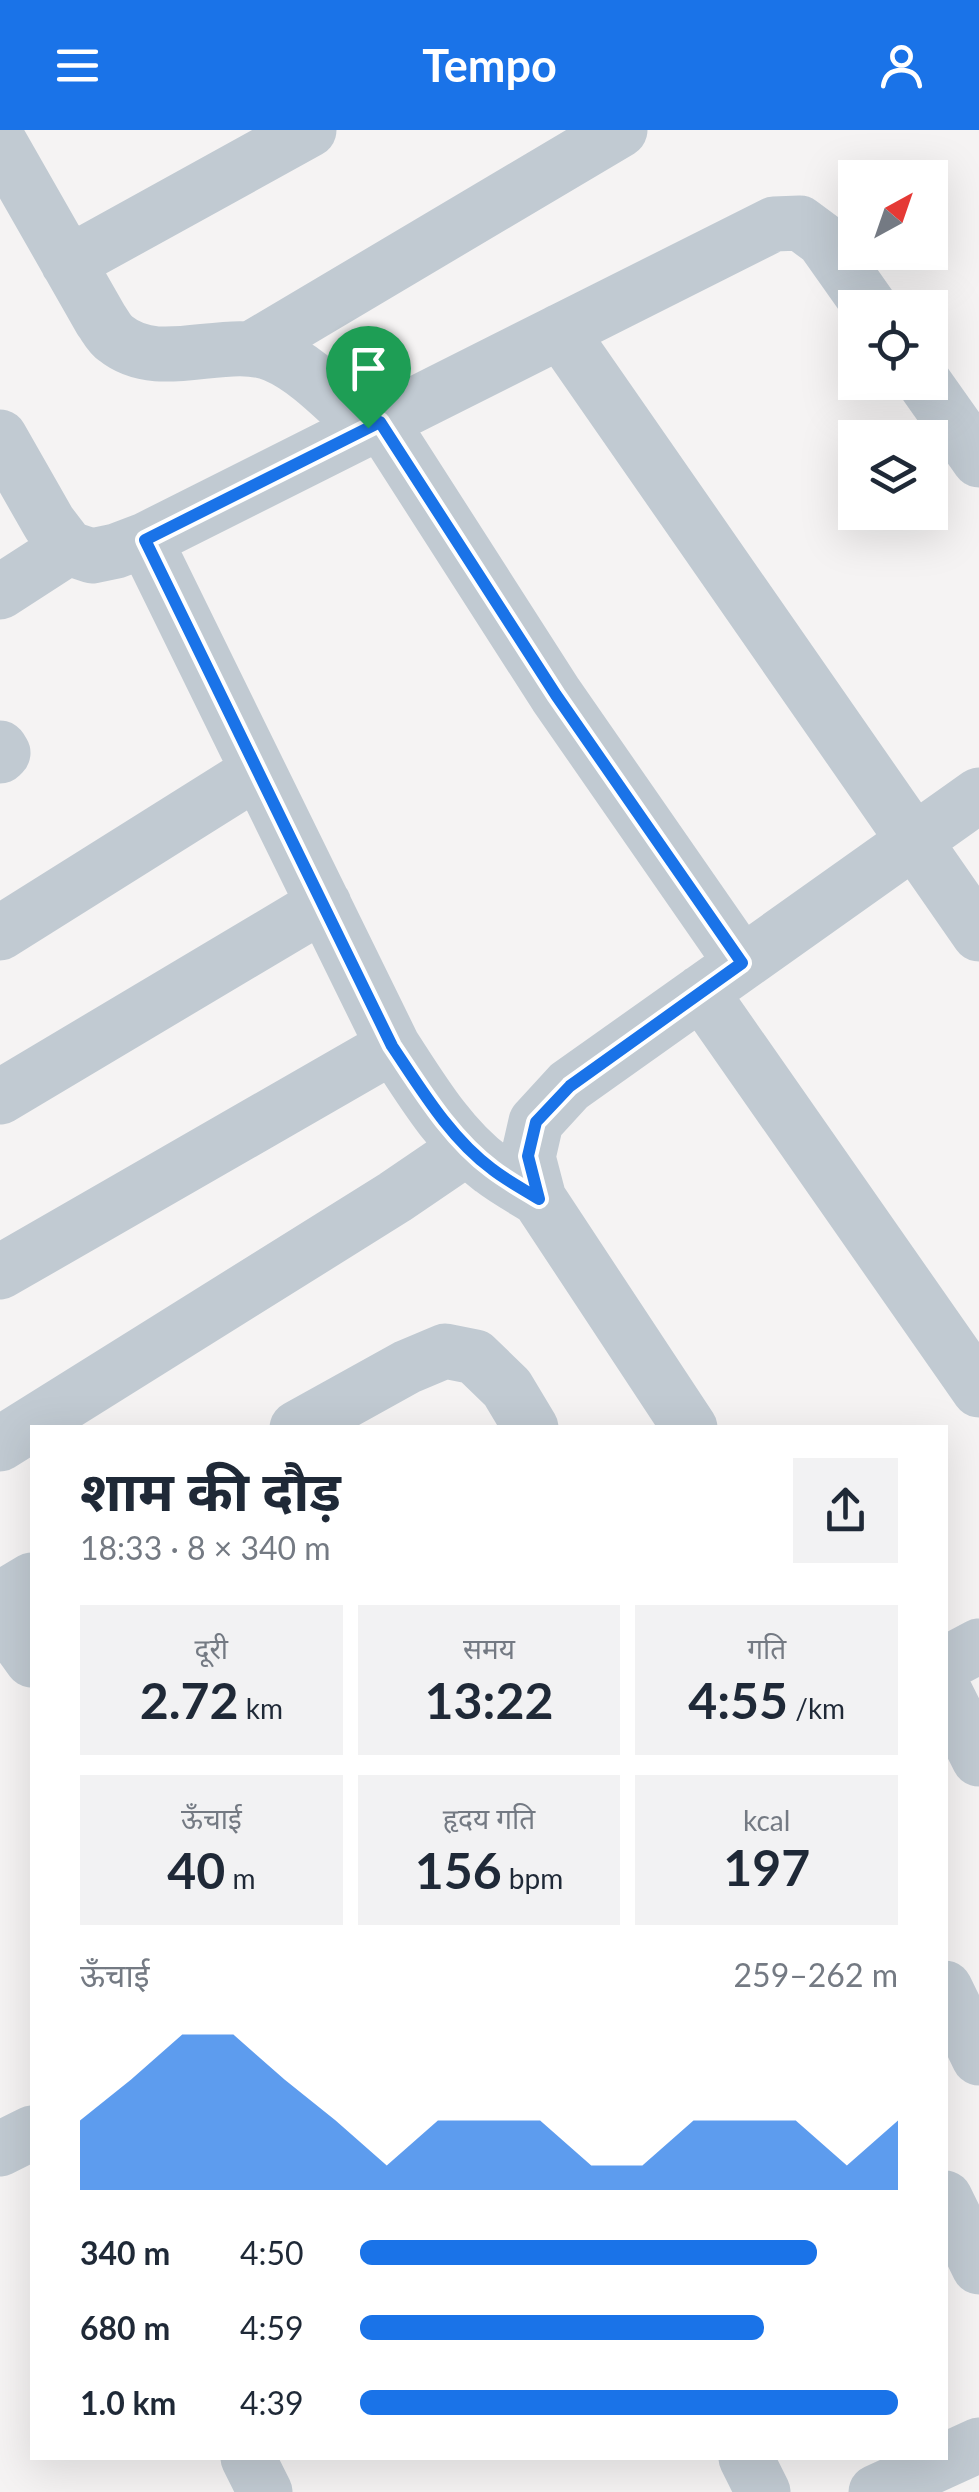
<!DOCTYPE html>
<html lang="hi">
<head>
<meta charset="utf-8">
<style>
  :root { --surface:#fff; --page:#f2f2f3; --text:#1f2937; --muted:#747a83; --accent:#1a73e8 }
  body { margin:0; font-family:Lato,"Noto Sans Devanagari",sans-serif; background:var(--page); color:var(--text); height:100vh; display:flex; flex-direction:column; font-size:38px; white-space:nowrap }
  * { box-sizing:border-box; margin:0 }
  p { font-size:32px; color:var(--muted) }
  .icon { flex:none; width:55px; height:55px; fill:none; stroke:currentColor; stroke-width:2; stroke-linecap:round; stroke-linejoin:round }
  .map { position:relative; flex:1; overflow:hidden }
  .sheet { position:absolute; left:30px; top:1295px; width:918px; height:1035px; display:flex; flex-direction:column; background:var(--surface); border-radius:0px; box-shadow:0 10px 40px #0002 }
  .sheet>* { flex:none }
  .needle { width:65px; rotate:40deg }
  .fabs { position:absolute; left:838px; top:30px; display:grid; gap:20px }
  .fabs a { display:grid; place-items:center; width:110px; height:110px; border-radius:0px; background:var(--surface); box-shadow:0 10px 40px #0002; font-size:50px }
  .pin { position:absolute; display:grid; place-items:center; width:85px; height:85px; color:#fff; margin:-102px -42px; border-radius:50% 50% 50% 0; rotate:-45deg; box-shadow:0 0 10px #0007 }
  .pin .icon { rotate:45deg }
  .round { display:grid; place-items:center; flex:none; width:105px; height:105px; border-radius:0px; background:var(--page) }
  .summary { display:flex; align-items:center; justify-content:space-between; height:170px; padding:0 50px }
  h1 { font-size:55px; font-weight:700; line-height:75px }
  .figures { display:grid; grid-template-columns:repeat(3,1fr); gap:15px; height:170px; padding:10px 50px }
  .figures div { display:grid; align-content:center; border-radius:0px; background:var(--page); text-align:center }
  .figures b { font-size:50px; font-weight:700 }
  .figures small { font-size:28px; font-weight:400 }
  .figures p { font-size:28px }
  .chart { height:280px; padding:20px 50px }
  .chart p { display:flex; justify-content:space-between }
  .chart svg { width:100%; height:180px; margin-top:10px; fill:var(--accent); opacity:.7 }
  ul { padding:0 50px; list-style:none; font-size:32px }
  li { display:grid; grid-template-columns:160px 120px 1fr; align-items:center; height:75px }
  li i { height:25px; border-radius:12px; background:var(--accent) }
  header { display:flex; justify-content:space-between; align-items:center; height:130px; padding:0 50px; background:var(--accent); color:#fff; font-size:45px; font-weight:700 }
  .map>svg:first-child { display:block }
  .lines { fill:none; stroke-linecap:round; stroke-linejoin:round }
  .minor { stroke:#c1cad2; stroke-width:55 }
  .route-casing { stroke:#fff; stroke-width:20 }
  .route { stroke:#1a73e8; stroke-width:12 }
</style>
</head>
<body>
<header><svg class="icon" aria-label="menu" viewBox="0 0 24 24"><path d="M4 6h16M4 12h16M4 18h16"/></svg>Tempo<svg class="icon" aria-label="person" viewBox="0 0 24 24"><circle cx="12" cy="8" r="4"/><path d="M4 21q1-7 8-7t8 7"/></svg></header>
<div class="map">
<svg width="979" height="2362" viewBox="0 0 979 2362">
  <rect width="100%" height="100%" fill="#f5f3f3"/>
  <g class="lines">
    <!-- minor -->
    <path class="minor" d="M0,13l101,177c4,5 8,14 14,18 45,37 111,-4 160,17 35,15 64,49 93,73
      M68,133l241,-133
      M560,201l419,603
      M251,219l369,-219
      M924,252l55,78
      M381,292l175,273 186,268
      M0,307l49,86 19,25 24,8 24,-5 29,-11 629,-316 26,-1 23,17 48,68
      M145,410l248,506c28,43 57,92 99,123 14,11 31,20 47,30
      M0,462l68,-44
      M0,618l3,5 -3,3
      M0,803l258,-162
      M701,862l278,398
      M0,967l324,-193
      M0,1142l393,-226
      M297,1298l110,-61 38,-16 30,6 32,31 24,40
      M690,1298l-151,-229 -11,-42 8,-35 33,-36 410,-291
      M0,1314l395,-247 72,-49
      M0,1469l32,-19
      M0,1486l32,44
      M945,1534l34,-18
      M945,1562l34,67
      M945,1858l34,70
      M0,2019l32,-16
      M945,2068l34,69
      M248,2328l17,34
      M746,2328l17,34
      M876,2362l103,-47"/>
  </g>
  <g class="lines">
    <!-- route casing -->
    <g class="route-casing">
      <path id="route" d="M380,292l176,273 186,268 -172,123 -34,36 -8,34 11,43c-16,-10 -33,-19 -47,-30 -42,-31 -71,-80 -100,-123l-247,-506z"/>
    </g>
    <!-- route -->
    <use href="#route" class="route"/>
  </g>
</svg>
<div class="fabs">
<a><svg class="needle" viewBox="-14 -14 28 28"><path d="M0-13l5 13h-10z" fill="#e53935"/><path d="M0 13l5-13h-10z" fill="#747a83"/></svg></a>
<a><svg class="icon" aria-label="locate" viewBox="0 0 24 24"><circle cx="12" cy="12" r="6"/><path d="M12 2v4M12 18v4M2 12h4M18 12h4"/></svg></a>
<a><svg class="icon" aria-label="layers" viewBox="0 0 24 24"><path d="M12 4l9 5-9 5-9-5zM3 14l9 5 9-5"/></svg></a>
</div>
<div class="pin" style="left:368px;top:298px;background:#1e9e55"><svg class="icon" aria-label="arrive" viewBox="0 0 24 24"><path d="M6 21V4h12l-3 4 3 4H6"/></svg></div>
<section class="sheet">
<div class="summary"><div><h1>शाम की दौड़</h1><p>18:33 · 8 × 340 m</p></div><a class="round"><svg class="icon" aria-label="share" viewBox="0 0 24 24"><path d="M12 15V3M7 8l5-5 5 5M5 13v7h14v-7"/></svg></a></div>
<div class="figures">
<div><p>दूरी</p><b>2.72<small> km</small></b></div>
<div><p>समय</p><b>13:22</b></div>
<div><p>गति</p><b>4:55<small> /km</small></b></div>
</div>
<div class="figures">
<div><p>ऊँचाई</p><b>40<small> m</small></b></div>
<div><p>हृदय गति</p><b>156<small> bpm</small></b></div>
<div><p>kcal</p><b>197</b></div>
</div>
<div class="chart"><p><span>ऊँचाई</span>259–262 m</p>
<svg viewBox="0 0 160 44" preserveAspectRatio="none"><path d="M0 44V27L10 17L20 6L30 6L40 17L50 27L60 38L70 27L80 27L90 27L100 38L110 38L120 27L130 27L140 27L150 38L160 27V44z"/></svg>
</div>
<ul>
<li><b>340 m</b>4:50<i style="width:85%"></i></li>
<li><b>680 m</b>4:59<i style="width:75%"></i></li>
<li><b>1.0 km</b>4:39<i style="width:100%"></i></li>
</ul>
</section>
</div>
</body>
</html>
